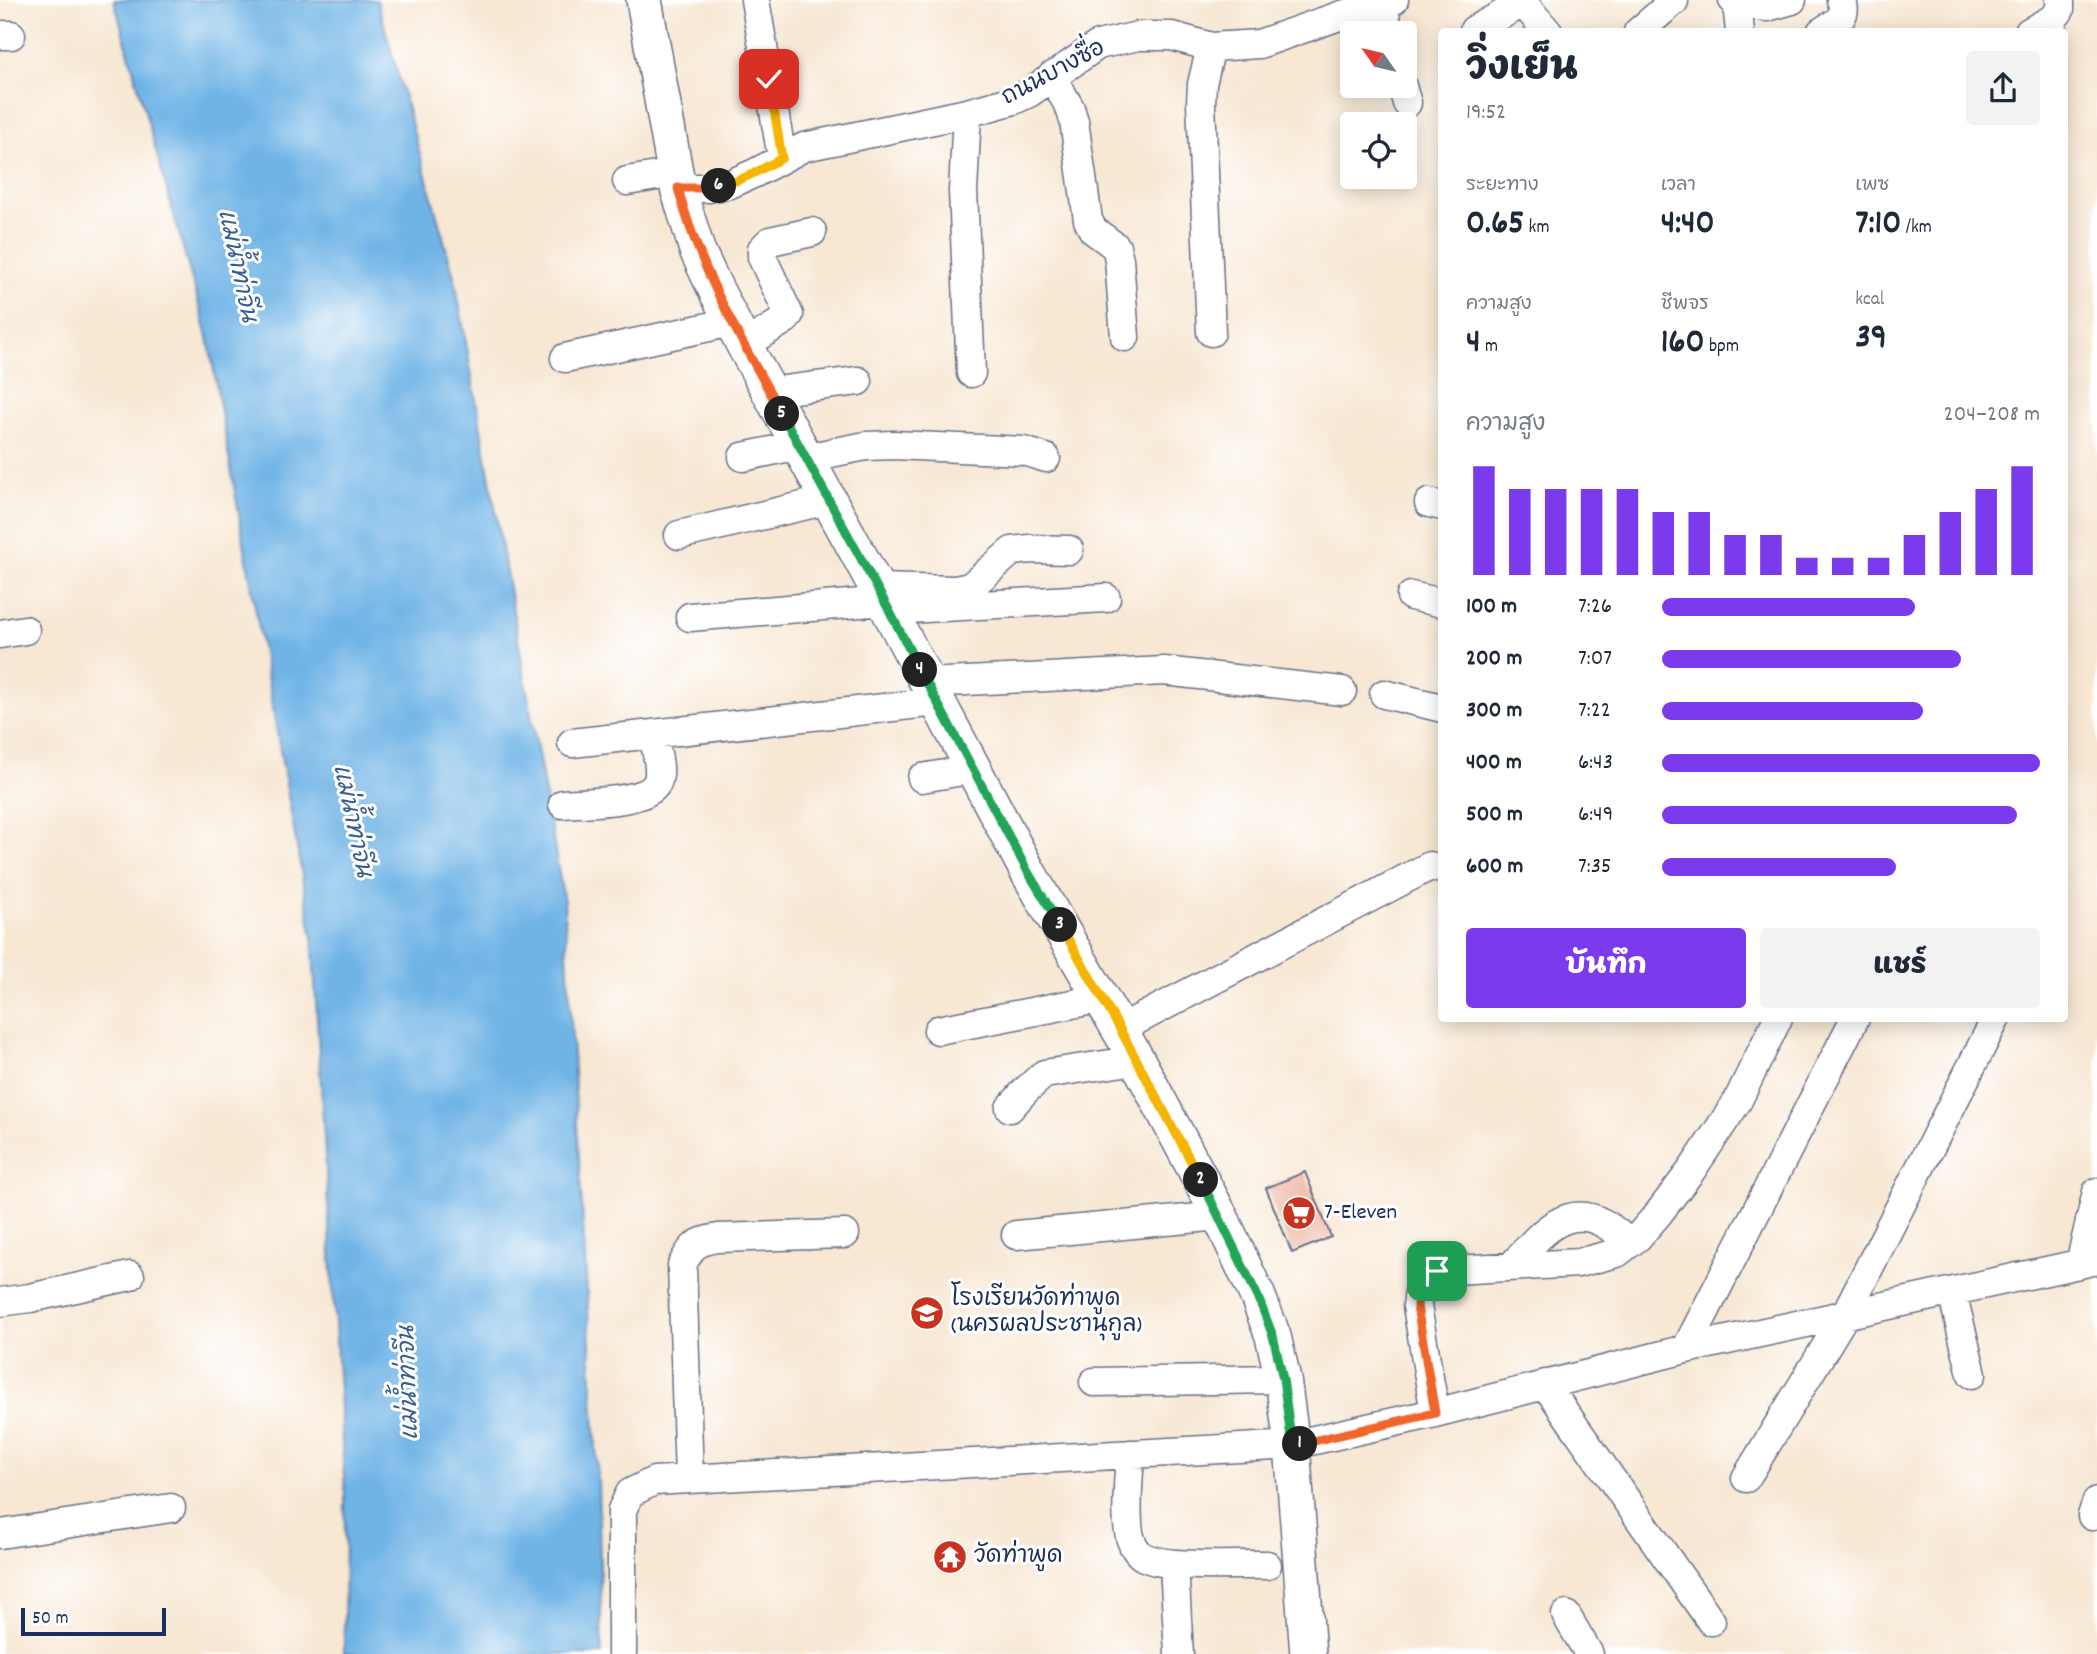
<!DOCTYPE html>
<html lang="th">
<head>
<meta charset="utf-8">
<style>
  :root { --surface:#fff; --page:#f2f2f3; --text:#1f2937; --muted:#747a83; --accent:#7c3aed }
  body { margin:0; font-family:Dekko,"Playpen Sans Thai",sans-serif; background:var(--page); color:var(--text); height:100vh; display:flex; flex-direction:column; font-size:26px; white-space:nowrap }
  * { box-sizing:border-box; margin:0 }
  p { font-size:23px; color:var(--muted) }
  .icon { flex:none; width:38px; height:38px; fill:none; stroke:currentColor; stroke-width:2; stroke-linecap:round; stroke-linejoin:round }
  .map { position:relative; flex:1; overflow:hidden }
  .side { position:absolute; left:1438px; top:28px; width:630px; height:994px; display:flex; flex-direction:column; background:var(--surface); border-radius:7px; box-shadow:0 4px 18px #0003 }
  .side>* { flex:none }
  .needle { width:46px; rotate:304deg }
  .buttons { position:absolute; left:1340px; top:21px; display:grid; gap:14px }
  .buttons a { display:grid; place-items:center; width:77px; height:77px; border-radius:7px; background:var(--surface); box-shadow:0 4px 18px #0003; font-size:35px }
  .scale { position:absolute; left:21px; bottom:18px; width:145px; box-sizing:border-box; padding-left:7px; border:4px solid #1b2f5e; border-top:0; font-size:19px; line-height:24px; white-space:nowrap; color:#1b2f5e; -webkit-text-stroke:5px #fff; paint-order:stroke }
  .pin { position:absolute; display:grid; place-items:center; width:60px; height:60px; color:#fff; margin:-30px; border-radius:14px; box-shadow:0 4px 10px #0006 }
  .km { position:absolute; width:35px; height:35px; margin:-18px; border-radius:50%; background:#222; color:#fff; font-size:19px; line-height:35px; text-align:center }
  .round { display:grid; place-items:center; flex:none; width:74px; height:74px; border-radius:7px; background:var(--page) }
  .overview { display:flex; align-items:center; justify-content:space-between; height:119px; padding:0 28px }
  h1 { font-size:38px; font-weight:800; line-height:52px }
  .metrics { display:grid; grid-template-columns:repeat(3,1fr); gap:10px; height:119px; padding:7px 28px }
  .metrics div { display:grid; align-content:center }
  .metrics b { font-size:35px; font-weight:800 }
  .metrics small { font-size:19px; font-weight:400 }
  .metrics p { font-size:19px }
  .chart { height:196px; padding:14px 28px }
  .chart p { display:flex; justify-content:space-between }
  .chart svg { width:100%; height:126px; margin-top:7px; stroke:var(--accent); stroke-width:6 }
  .cta { display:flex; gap:14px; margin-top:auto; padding:14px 28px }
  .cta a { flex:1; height:80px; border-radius:7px; background:var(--accent); color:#fff; font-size:28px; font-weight:800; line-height:80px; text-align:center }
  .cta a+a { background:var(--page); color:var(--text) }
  ul { padding:0 28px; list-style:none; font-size:23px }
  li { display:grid; grid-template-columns:112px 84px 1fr; align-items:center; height:52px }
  li i { height:18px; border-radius:9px; background:var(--accent) }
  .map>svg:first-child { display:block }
  .water { fill:#70b4e6; stroke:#4672a2; stroke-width:2 }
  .building { fill:#eeb09b }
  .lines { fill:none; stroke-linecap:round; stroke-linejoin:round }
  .minor-casing { stroke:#686f87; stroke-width:31 }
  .major-casing { stroke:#686f87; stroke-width:38 }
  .minor { stroke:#fff; stroke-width:28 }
  .major { stroke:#fff; stroke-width:35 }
  .split-1-casing { stroke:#fff; stroke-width:14 }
  .split-2-casing { stroke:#fff; stroke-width:14 }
  .split-3-casing { stroke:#fff; stroke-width:14 }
  .split-4-casing { stroke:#fff; stroke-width:14 }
  .split-5-casing { stroke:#fff; stroke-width:14 }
  .split-6-casing { stroke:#fff; stroke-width:14 }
  .split-7-casing { stroke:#fff; stroke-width:14 }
  .split-1 { stroke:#f0652b; stroke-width:9 }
  .split-2 { stroke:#22a559; stroke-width:9 }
  .split-3 { stroke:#f5b400; stroke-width:9 }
  .split-4 { stroke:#22a559; stroke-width:9 }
  .split-5 { stroke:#22a559; stroke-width:9 }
  .split-6 { stroke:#f0652b; stroke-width:9 }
  .split-7 { stroke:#f5b400; stroke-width:9 }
  .labels { text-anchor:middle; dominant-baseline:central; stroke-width:6; stroke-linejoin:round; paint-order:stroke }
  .street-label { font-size:23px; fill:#1b2f5e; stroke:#fff }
  .poi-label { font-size:23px; fill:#1b2f5e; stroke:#fff; text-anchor:start }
  .water-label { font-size:24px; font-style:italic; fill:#395e8e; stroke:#fff }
</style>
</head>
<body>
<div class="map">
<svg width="2097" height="1654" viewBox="0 0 2097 1654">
  <rect width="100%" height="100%" fill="#fff"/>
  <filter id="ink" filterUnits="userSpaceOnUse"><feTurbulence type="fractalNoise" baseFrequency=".0143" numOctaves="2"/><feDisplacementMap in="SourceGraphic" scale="14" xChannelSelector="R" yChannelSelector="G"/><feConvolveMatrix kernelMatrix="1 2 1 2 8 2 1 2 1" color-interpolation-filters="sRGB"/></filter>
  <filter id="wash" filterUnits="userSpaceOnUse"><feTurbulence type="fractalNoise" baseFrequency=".00686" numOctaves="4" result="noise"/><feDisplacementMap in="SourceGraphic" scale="28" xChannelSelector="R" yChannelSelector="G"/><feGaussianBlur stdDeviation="1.57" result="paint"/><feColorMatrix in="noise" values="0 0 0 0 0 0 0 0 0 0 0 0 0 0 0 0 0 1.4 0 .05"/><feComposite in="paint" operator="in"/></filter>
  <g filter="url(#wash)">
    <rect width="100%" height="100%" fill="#f7e7d3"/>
    <!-- water -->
    <path class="water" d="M114,0h263l78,280 109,622 34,579 4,173h-258l1,-161 -33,-560 -104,-596z"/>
    <g id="blocks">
      <!-- building -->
      <path class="building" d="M1305,1172l26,65 -39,16 -26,-65z"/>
    </g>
  </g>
  <g filter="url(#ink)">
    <use href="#blocks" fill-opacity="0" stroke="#686f87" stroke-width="2"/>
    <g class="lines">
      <!-- minor casing -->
      <g class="minor-casing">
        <path id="minor" d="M755,0l27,158
          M1382,0l7,33
          M1733,0l4,3 30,4 25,-7
          M1737,3l3,29
          M1474,30l49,-27 25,29
          M1638,32l36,-31
          M1821,32c13,-9 29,-14 20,-32
          M2029,32l25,-14 6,-8v-10
          M0,35h11
          M1211,47l-9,37 -1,19 10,229
          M1052,76l18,32 4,13 14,99 5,10 23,17 3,12 6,78
          M1402,86l5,17
          M967,113l-4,78 8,182
          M627,181l48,-8
          M678,188h31l21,-4 25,-11 49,-26 163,-34 47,-13 15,-7 69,-48 40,-9h34l39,11 48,-3 80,-28 55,-16
          M744,345l42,-26 3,-4 -27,-58v-8l8,-8 42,-9
          M565,358l167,-36
          M769,392l89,-11
          M743,457l56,-12
          M805,458l61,-12 28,-1 130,6 22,7
          M1429,503l13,3
          M679,535l149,-35
          M877,588l78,2 15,-3 42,-36 18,-2 39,1
          M1411,596l31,7
          M889,610l217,-12
          M690,617l195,-16
          M0,634l25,-4
          M927,683l237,-12 178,20
          M1384,694l58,14
          M572,743l365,-41
          M922,778l52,-9
          M563,804c22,-2 84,-1 94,-21 6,-13 -2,-36 -4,-49
          M1120,1029l310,-163 12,3
          M938,1030l165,-32
          M1010,1108l15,-17 19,-17 93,-14
          M1016,1235l204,-19
          M2080,1264l17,-72
          M1512,1266c23,-26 52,-65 91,-43 10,5 18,14 27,20
          M1952,1292l20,82
          M0,1302l30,-4 100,-22
          M1686,1349l169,-331
          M1094,1382l189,-3
          M1545,1384l166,237
          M1435,1413l-18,-107c2,-20 3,-24 20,-35l141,-8 39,-10 21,-16 20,-23 33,-43 46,-69 41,-84
          M1130,1454c-1,22 -6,67 1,86 2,6 7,14 13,17 24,12 93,7 123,8
          M1746,1478l99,-163 151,-297
          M689,1479l-7,-214c10,-19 14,-24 36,-27l127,-4
          M2092,1516l5,-15
          M0,1534l171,-26
          M1174,1564l5,90
          M1566,1615l23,39
          M622,1654v-144l8,-17 24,-12 638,-36 143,-32 251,-64 411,-89"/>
      </g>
      <!-- major casing -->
      <g class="major-casing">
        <path id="major" d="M644,0l34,188 19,62 15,32 32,63 145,265 139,262 109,188 83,156 38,81 15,39 10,43 9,66 16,209"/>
      </g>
      <!-- minor -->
      <use href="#minor" class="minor"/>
      <!-- major -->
      <use href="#major" class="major"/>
    </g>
  </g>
  <g class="lines" filter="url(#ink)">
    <!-- split-1 casing -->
    <g class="split-1-casing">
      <path id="split-1" d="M1300,1444l135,-31 -18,-107c2,-20 3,-24 20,-35"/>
    </g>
    <!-- split-2 casing -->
    <g class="split-2-casing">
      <path id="split-2" d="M1201,1180l57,117 15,39 10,43 9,66 8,-1"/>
    </g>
    <!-- split-3 casing -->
    <g class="split-3-casing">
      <path id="split-3" d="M1060,925l60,104 81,151"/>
    </g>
    <!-- split-4 casing -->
    <g class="split-4-casing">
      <path id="split-4" d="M920,670l108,202 32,53"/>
    </g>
    <!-- split-5 casing -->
    <g class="split-5-casing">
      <path id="split-5" d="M782,414l107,196 31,60"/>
    </g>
    <!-- split-6 casing -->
    <g class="split-6-casing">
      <path id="split-6" d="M719,186l-10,2h-31c21,81 64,154 104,226"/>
    </g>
    <!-- split-7 casing -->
    <g class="split-7-casing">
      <path id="split-7" d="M719,186c23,-5 43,-17 63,-28l-13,-79"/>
    </g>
    <!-- split-1 -->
    <use href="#split-1" class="split-1"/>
    <!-- split-2 -->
    <use href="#split-2" class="split-2"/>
    <!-- split-3 -->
    <use href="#split-3" class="split-3"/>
    <!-- split-4 -->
    <use href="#split-4" class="split-4"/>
    <!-- split-5 -->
    <use href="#split-5" class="split-5"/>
    <!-- split-6 -->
    <use href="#split-6" class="split-6"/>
    <!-- split-7 -->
    <use href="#split-7" class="split-7"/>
  </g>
  <!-- icons -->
  <defs>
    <g id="supermarket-disc" transform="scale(1.75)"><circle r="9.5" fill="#c8321e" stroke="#fff"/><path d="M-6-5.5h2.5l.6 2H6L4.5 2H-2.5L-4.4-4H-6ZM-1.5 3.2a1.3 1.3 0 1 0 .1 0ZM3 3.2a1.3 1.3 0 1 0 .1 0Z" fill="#fff"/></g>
    <g id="school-disc" transform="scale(1.75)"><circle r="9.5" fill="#c8321e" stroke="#fff"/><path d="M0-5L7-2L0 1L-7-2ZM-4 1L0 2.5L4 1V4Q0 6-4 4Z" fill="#fff"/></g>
    <g id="temple-disc" transform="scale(1.75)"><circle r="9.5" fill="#c8321e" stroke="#fff"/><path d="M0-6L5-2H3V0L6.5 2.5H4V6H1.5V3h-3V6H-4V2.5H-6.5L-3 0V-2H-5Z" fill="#fff"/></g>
  </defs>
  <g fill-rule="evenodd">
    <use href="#supermarket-disc" x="1299" y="1213"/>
    <use href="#school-disc" x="927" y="1313"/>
    <use href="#temple-disc" x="950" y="1557"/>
  </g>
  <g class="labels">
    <!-- street labels -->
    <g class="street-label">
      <text transform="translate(1054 74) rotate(-28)">ถนนบางซื่อ</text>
    </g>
    <!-- poi labels -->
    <g class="poi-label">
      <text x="1324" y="1213">7-Eleven</text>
      <text x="951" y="1300">โรงเรียนวัดท่าพูด<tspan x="951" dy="26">(นครผลประชานุกูล)</tspan></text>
      <text x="974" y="1557">วัดท่าพูด</text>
    </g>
    <!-- water labels -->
    <g class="water-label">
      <text transform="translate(236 266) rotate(78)">แม่น้ำท่าจีน</text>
      <text transform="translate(351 821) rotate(78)">แม่น้ำท่าจีน</text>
      <text transform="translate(410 1383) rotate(-92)">แม่น้ำท่าจีน</text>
    </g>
  </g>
</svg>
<div class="buttons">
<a><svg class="needle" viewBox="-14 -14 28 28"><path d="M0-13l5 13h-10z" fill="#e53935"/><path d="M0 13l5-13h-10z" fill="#747a83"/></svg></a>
<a><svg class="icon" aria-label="locate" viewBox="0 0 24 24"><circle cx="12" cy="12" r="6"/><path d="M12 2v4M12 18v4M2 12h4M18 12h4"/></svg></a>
</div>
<div class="scale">50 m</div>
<div class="pin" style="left:1437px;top:1271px;background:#1e9e55"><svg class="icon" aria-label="arrive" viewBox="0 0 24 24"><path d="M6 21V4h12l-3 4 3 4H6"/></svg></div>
<div class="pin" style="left:769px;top:79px;background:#d93025"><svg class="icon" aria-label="check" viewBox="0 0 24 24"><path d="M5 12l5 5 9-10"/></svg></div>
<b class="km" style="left:1300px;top:1444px">1</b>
<b class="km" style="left:1201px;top:1180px">2</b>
<b class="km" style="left:1060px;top:925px">3</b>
<b class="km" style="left:920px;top:670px">4</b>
<b class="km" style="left:782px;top:414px">5</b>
<b class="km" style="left:719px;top:186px">6</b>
<section class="side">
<div class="overview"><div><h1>วิ่งเย็น</h1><p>19:52</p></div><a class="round"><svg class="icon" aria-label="share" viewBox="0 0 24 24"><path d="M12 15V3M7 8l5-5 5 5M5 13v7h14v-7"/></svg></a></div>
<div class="metrics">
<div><p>ระยะทาง</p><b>0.65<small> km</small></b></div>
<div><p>เวลา</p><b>4:40</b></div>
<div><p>เพซ</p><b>7:10<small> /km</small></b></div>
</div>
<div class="metrics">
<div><p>ความสูง</p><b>4<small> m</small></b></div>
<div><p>ชีพจร</p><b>160<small> bpm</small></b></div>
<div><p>kcal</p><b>39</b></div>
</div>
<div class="chart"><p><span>ความสูง</span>204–208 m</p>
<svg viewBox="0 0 160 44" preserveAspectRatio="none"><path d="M5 44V6M15 44V14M25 44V14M35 44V14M45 44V14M55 44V22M65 44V22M75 44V30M85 44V30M95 44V38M105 44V38M115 44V38M125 44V30M135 44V22M145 44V14M155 44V6"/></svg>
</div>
<ul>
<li><b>100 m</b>7:26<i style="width:67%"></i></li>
<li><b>200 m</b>7:07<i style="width:79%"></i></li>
<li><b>300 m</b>7:22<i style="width:69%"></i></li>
<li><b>400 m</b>6:43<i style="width:100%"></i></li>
<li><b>500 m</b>6:49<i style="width:94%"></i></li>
<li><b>600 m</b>7:35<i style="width:62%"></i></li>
</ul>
<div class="cta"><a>บันทึก</a><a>แชร์</a></div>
</section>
</div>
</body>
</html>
